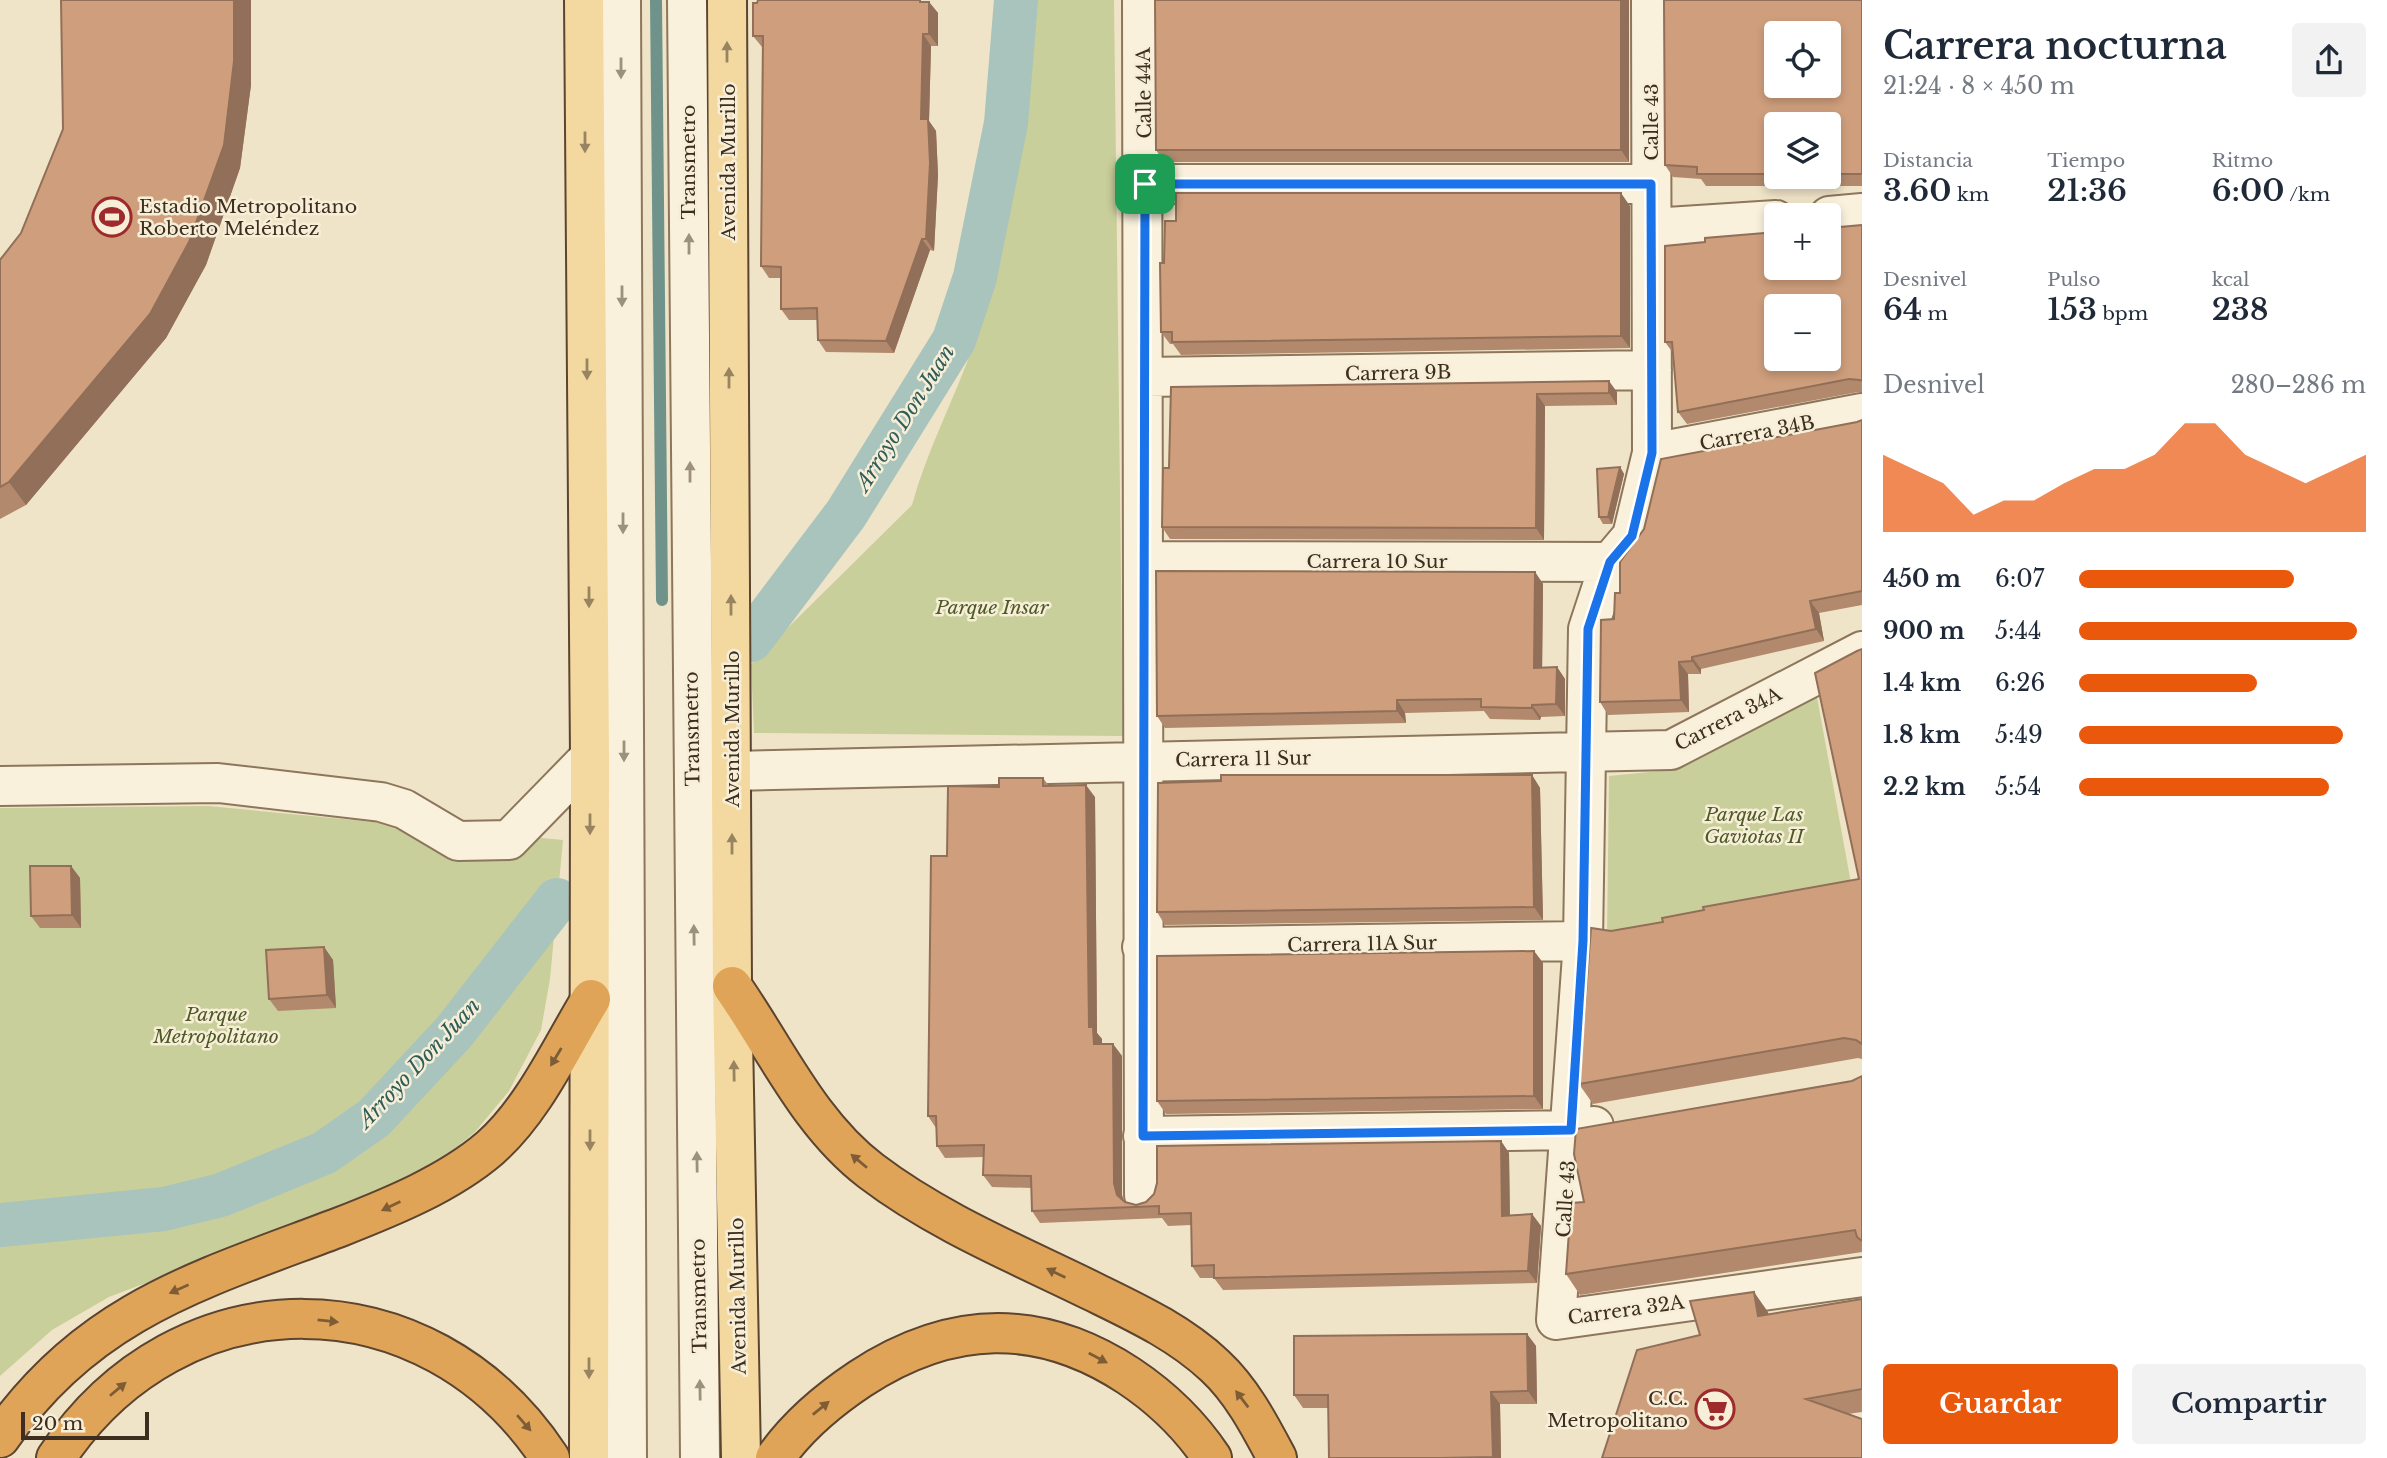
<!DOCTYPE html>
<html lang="es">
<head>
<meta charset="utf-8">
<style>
  :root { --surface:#fff; --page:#f2f2f3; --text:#1f2937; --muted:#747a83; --accent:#ea580c }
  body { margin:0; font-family:"Libre Baskerville",serif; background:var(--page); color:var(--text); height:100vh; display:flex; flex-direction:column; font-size:26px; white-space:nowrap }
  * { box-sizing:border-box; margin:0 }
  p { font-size:23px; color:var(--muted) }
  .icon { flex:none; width:38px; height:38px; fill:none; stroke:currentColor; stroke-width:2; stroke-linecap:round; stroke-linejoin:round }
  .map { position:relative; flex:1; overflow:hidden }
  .panel { display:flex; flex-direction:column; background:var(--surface); width:525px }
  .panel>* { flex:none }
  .controls { position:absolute; left:1764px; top:21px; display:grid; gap:14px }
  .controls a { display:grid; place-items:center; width:77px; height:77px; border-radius:7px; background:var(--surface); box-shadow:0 4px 10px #0003; font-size:35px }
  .scale { position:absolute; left:21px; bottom:18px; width:128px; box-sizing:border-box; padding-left:7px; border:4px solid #3d2e20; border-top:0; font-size:19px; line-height:24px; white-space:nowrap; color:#3d2e20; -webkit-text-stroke:5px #f7eed8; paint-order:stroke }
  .pin { position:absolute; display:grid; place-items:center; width:60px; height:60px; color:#fff; margin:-30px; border-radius:14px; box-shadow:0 4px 10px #0006 }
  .round { display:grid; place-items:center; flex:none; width:74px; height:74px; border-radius:7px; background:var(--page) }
  .head { display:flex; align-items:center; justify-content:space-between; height:119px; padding:0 21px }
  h1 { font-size:38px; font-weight:600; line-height:52px }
  .metrics { display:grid; grid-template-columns:repeat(3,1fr); gap:10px; height:119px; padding:7px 21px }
  .metrics div { display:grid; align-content:center }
  .metrics b { font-size:30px; font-weight:600 }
  .metrics small { font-size:19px; font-weight:400 }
  .metrics p { font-size:19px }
  .chart { height:196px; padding:14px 21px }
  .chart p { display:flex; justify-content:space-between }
  .chart svg { width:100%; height:126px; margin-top:7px; fill:var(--accent); opacity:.7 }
  .primary-button { display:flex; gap:14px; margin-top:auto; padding:14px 21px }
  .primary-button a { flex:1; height:80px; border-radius:7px; background:var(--accent); color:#fff; font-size:28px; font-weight:600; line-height:80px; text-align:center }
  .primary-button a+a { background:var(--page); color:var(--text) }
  ul { padding:0 21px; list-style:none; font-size:23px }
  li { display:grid; grid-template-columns:112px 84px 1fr; align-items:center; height:52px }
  li i { height:18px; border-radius:9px; background:var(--accent) }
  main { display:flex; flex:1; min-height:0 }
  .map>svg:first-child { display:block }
  .green { fill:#c9cf9b }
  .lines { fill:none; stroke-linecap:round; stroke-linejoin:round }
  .stream { stroke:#6f938a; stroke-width:12 }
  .canal { stroke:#a9c4bc; stroke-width:44 }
  .minor-casing { stroke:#8d765c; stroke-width:42 }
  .major-casing { stroke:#5b4430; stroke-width:42 }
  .highway-casing { stroke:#5b4430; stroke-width:42 }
  .minor { stroke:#faf1dc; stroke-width:38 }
  .major { stroke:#f3d9a0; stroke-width:38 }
  .highway { stroke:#e0a458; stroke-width:38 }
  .wall { fill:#b2896c; fill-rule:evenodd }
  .shaded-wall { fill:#916f58 }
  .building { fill:#cf9f7d; stroke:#916f58; stroke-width:2; fill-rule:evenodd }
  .oneway { fill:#988460 }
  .oneway2 { fill:#9c907e }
  .oneway3 { fill:#7e5d36 }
  .route-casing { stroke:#fff; stroke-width:14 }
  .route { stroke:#1a73e8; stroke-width:9 }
  .labels { text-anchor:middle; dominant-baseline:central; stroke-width:5; stroke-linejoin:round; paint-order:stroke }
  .street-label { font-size:19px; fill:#3d2e20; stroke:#f7eed8 }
  .poi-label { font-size:19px; fill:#3d2e20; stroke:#f7eed8; text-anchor:start }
  .park-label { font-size:19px; font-style:italic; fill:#4d5a26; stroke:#f7eed8 }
  .water-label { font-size:21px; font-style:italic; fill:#2f5d5a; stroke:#f7eed8 }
</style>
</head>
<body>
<main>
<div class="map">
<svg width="1862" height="1458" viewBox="0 0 1862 1458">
  <rect width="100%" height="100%" fill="#f0e4c8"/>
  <!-- green -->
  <path class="green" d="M1035,0h79l9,736 -369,-3 -3,-69 161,-159c15,-55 42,-105 61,-159 38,-112 52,-229 62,-346z
    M1817,697l36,197 -246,43 2,-161 71,-7z
    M208,806l355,34 -13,139 -9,51 -32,61 -34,41 -46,38 -52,25 -268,102 -57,33 -52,46v-568z"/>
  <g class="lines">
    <!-- stream -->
    <path class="stream" d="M656,0l6,600"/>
    <!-- canal -->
    <path class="canal" d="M751,640l95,-126 108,-174 21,-63 31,-154 10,-123
      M0,1225l164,-16 57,-14 103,-42 50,-35 80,-86 103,-132"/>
    <!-- minor casing -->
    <g class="minor-casing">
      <path id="minor" d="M621,0l6,1458
        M687,0l13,1458
        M1142,0l2,1195
        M1651,0l1,453 -20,83 -22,26 -22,67 -5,312 -27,379 306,-43
        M1145,184h506
        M1829,216l33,-3
        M1652,228l124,-8
        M1144,377l508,-7
        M1652,453l210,-40
        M1143,561l467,1
        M732,771l939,-21 191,-99
        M0,786l218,-3 163,19 23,7 54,32 51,-1 81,-83
        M1142,947l441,-6
        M1143,1136l428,-6 23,-4"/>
    </g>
    <!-- major casing -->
    <g class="major-casing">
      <path id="major" d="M584,0l6,757 -1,701
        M727,0l5,986 9,472"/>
    </g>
    <!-- highway casing -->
    <g class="highway-casing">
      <path id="highway" d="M732,986c44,63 77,138 139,185 67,51 148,84 223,121 43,21 86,41 121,74 27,25 45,60 62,92
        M0,1438c88,-128 203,-159 340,-211 51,-20 108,-43 150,-79 44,-39 71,-100 101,-149
        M56,1458c123,-186 372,-185 494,0
        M775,1458c23,-33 52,-57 85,-79 90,-59 179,-62 269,-3 33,22 61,49 83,82"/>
    </g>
    <!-- minor -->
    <use href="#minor" class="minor"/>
    <!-- major -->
    <use href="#major" class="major"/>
    <!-- highway -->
    <use href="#highway" class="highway"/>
  </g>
  <!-- wall -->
  <path class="wall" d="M61,0h190v85l-11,83 -34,97 -40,73 -140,167 -26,14v-259l21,-27 42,-104z
    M1155,0h474v162h-465l-8,-12z
    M1862,0v186h-156l-5,-7 -28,-2 -8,-12zM1776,124h53v53h-53z
    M927,2h2l9,11v33h-7l-2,75 7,10 2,44 -4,76 -4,-1 -36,103 -68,-1 -8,-12 -1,-20h-28l-8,-11v-31h-12l-8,-12 1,-219 -9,-11z
    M1630,206v142l-449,7 -8,-11h-3l-9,-12 3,-69 12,-42z
    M1862,225v167h-4l-171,32 -9,-12 -5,-59 -8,-11 40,-100z
    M1171,387l446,5v13l-72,1 -1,134 -374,-1 -8,-12 7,-59z
    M1862,420v185l-43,8 5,28 -123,28v5h-13l1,38 -81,3 -8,-13 20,-109z
    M1620,467l4,7 -12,50h-9l-4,-7z
    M1535,572l8,12 -1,83h15l8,12v37l-24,1 -1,3 -50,-1 -6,-8 -79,2 1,10 -241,5 -8,-12z
    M1862,649v410l-4,-1 -265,46 -14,-20 32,-153 52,-9 41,-12 155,-31z
    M1532,775l8,13 3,132 -378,5 -8,-13z
    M1043,778l6,8 46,11 2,236 5,6v5h11l9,12v139l2,6 1,1 11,3 365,-64 8,12 1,62 22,-1 9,12 -4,57 -314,7 -9,-12h-14l-8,-12 -1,-41 -23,1 -6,-8 -122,5 -8,-12v-23l-40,-1 -9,-12 1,-18 -39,1 -8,-12 -1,-18 -8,-12 19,-260 52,-69z
    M71,866l9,12 1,50h-41l-9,-12z
    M324,947l9,13 3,48 -58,3 -9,-12z
    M1534,951l9,12v146l-377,5 -9,-13z
    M1862,1076v176l-282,43 -14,-21 18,-72z
    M1862,1299v113l-14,2 14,44 -162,-123 68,-23v3z
    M1527,1334l9,12 1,58h-37l1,54h-172v-50h-26l-9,-13z"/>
  <!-- shaded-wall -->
  <path class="shaded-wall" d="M234,0h17v85l-11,83 -34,97 -40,73 -140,167 -17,-23z
    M1621,0h8v162l-8,-12z
    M929,2l9,11v33l-9,-12z
    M923,34l8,12 -2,75 7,10 2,44 -4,76 -8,-12 -5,-120z
    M1621,193l9,13v142l-9,-12z
    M922,239l8,11 -36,103 -8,-12z
    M1609,381l8,11v13l-8,-12z
    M1537,394l8,12 -1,134 -8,-12z
    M1620,467l4,7 -12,50 -4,-7z
    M1535,572l8,12 -1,96 -8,-12z
    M1810,601l9,12 5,28 -8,-12z
    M1692,657l9,12v5l-9,-13z
    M1679,662l9,12 1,38 -8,-12z
    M1557,667l8,12v37l-9,-12z
    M1397,700l8,13 1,10 -9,-12z
    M1532,705l9,12 -1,3 -8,-12z
    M1532,775l8,13 3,132 -9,-13z
    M1086,785l9,12 2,236 5,6v17l-8,-12 -5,-17z
    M71,866l9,12 1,50 -9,-13z
    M324,947l9,13 3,48 -9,-13z
    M1534,951l9,12v146l-9,-13z
    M1113,1044l9,12v139l3,12 -8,-12 -3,-12z
    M1501,1141l8,12 1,75 -8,-12z
    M1532,1214l9,12 -4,57 -9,-12z
    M1754,1292l14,20 4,25 -14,-21z
    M1527,1334l9,12 1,58 -9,-13z
    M1491,1392l9,12 1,54h-7l-1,-1z"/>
  <!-- building -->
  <path class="building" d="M61,0h173v61l-10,84 -35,97 -39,72 -141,168 -9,5v-227l21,-27 42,-104z
    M758,0h162v2h9v32h-6l-2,85h7l2,44 -4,76h-4l-36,102 -68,-1 -1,-32 -36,1v-42l-20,-1 2,-230h-10v-33h4z
    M1155,0h466v150h-465z
    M1664,0h198v174h-33v-50h-53v50h-79v-7l-32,-2zM1776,33h53v53h-53z
    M1176,193h445v143l-449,6v-10h-11l-1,-69h4l1,-42h11z
    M1862,225v156l-2,-1 -11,-1 -171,33 -6,-70h-7v-96l40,-4v-4l71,-6v36h53v-40zM1776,306h53v53h-53z
    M1609,381v12l-72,1 -1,134 -374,-1 1,-59h6l2,-81z
    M1862,420v171l-52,10 6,28 -124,28v4l-13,1 2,38 -81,2 1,-82 13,-1 1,-26h5v-31l24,-33 17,-70 196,-37z
    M1620,467l-12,50h-9l-2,-48z
    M1156,571l379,1 -1,96 23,-1 -1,37 -24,1v3l-51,-1v-8l-84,1v11l-240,5z
    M1862,649v395l-6,-4 -12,-2 -265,46 12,-156 20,3 52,-9 -1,-4 42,-8 -1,-3 156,-28 -44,-206 42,-22z
    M1221,775h311l2,132 -377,5 1,-129 63,-2z
    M999,778h44v8l43,-1 3,242h4l1,17h19l1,139 3,12 8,7 11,3 10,-3 8,-8 3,-11v-37l344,-5 1,75 30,-2 -4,57 -314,7v-13l-22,1 -1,-53 -32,1v-8l-127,5 -1,-35 -48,-1 1,-30 -47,1 -1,-30h-8l3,-260h16l1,-70 51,1z
    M30,866h41l1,49 -41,1z
    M324,947l3,48 -58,4 -3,-49z
    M1534,951v145l-377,5v-145z
    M1862,1076v165l-5,-4 -2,-7 -289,44 5,-71 13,-1 -10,-48 2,-25 276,-48z
    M1754,1292l4,24 104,-17v90l-56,10 56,20v39h-260l35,-108 63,-15 -10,-34z
    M1527,1334l1,57 -37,1 2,65 -53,1h-111l-1,-63h-34v-59z"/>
  <!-- one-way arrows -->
  <defs><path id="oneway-solid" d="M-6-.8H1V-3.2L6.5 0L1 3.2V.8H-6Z" transform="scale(1.75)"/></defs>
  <g class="oneway">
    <use href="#oneway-solid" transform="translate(727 52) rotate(-90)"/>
    <use href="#oneway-solid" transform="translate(585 142) rotate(90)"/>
    <use href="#oneway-solid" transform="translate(587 369) rotate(90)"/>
    <use href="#oneway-solid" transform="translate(729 378) rotate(-90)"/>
    <use href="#oneway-solid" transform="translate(589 597) rotate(90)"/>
    <use href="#oneway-solid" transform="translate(731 605) rotate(-90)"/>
    <use href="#oneway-solid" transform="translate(590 824) rotate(90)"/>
    <use href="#oneway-solid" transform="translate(732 844) rotate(-90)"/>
    <use href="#oneway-solid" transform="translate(734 1071) rotate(-91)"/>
    <use href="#oneway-solid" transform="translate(590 1140) rotate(90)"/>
    <use href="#oneway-solid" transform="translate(589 1368) rotate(90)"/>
  </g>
  <g class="oneway2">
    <use href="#oneway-solid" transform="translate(621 68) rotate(90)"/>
    <use href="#oneway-solid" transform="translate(689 244) rotate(-90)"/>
    <use href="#oneway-solid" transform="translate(622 296) rotate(90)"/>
    <use href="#oneway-solid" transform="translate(690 472) rotate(-90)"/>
    <use href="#oneway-solid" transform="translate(623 523) rotate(90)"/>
    <use href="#oneway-solid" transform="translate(624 751) rotate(90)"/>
    <use href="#oneway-solid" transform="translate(694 935) rotate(-91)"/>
    <use href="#oneway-solid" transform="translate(697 1162) rotate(-91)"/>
    <use href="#oneway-solid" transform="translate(700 1390) rotate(-91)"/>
  </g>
  <g class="oneway3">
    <use href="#oneway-solid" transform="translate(556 1057) rotate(121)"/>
    <use href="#oneway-solid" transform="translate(859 1161) rotate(-140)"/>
    <use href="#oneway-solid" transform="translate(391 1206) rotate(154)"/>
    <use href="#oneway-solid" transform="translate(1056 1273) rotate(-154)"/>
    <use href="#oneway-solid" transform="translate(179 1289) rotate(156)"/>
    <use href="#oneway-solid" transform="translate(328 1321) rotate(6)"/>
    <use href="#oneway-solid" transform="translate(1098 1358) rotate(28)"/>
    <use href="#oneway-solid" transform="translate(118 1389) rotate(-40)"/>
    <use href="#oneway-solid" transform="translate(1242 1399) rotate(-127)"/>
    <use href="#oneway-solid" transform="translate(821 1408) rotate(-39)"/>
    <use href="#oneway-solid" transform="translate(524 1423) rotate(49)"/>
  </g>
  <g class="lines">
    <!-- route casing -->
    <g class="route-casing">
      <path id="route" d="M1145,184h506l1,269 -20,83 -22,26 -22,67 -5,312 -12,189 -428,6z"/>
    </g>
    <!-- route -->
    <use href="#route" class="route"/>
  </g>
  <!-- icons -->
  <defs>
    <g id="stadium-ring" transform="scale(2.0125)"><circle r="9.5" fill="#f7eed8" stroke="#9e2a2b" stroke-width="1.5"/><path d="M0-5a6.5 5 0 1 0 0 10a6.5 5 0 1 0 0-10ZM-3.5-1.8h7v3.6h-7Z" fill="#9e2a2b"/></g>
    <g id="supermarket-ring" transform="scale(2.0125)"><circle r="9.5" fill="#f7eed8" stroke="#9e2a2b" stroke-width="1.5"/><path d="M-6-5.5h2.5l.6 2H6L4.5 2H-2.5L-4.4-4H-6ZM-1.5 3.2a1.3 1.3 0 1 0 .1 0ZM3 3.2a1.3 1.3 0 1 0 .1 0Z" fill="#9e2a2b"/></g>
  </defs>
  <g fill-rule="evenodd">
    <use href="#stadium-ring" x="112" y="217"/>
    <use href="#supermarket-ring" x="1715" y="1409"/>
  </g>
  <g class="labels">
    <!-- street labels -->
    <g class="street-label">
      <text transform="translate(1144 93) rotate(-91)">Calle 44A</text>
      <text transform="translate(1651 122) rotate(-90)">Calle 43</text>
      <text transform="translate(688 162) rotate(-90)">Transmetro</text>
      <text transform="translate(728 162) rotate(-90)">Avenida Murillo</text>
      <text transform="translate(1398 373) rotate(-1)">Carrera 9B</text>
      <text transform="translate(1757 433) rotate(-11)">Carrera 34B</text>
      <text x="1377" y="561">Carrera 10 Sur</text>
      <text transform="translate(1728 719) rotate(-27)">Carrera 34A</text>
      <text transform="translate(692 729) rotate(-91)">Transmetro</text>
      <text transform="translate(732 729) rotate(-90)">Avenida Murillo</text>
      <text transform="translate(1243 759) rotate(-1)">Carrera 11 Sur</text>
      <text transform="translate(1362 944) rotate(-1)">Carrera 11A Sur</text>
      <text transform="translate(1566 1199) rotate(-86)">Calle 43</text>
      <text transform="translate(699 1296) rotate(-91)">Transmetro</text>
      <text transform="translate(738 1296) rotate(-91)">Avenida Murillo</text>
      <text transform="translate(1626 1310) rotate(-8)">Carrera 32A</text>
    </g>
    <!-- poi labels -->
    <g class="poi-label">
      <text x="139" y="206">Estadio Metropolitano<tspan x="139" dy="22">Roberto Meléndez</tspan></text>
      <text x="1688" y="1398" text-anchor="end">C.C.<tspan x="1688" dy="22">Metropolitano</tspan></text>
    </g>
    <!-- park labels -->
    <g class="park-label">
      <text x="992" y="607">Parque Insar</text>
      <text x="1754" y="814">Parque Las<tspan x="1754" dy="22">Gaviotas II</tspan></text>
      <text x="216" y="1014">Parque<tspan x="216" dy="22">Metropolitano</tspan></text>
    </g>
    <!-- water labels -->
    <g class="water-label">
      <text transform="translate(905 418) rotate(-58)">Arroyo Don Juan</text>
      <text transform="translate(419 1063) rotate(-47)">Arroyo Don Juan</text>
    </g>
  </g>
</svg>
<div class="controls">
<a><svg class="icon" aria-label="locate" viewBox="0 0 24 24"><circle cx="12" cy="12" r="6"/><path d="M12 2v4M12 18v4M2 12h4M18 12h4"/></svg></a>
<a><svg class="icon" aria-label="layers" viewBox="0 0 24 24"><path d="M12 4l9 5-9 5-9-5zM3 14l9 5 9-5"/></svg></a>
<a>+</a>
<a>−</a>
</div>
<div class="scale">20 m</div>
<div class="pin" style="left:1145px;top:184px;background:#1e9e55"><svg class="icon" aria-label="arrive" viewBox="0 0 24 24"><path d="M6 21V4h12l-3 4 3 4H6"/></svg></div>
</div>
<section class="panel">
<div class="head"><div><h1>Carrera nocturna</h1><p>21:24 · 8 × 450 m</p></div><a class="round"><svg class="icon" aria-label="share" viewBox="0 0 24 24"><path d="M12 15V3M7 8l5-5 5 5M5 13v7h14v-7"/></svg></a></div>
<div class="metrics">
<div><p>Distancia</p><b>3.60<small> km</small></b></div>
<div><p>Tiempo</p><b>21:36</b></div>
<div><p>Ritmo</p><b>6:00<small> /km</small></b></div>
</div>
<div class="metrics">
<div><p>Desnivel</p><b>64<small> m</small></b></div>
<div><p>Pulso</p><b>153<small> bpm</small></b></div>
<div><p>kcal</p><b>238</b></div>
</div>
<div class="chart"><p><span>Desnivel</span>280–286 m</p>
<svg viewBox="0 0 160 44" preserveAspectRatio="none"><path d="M0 44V17L10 22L20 27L30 38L40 33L50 33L60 27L70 22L80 22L90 17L100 6L110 6L120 17L130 22L140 27L150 22L160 17V44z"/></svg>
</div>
<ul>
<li><b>450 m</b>6:07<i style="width:75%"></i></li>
<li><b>900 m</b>5:44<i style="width:97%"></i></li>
<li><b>1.4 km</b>6:26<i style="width:62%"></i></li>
<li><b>1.8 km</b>5:49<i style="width:92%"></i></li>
<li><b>2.2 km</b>5:54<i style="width:87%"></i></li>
</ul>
<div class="primary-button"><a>Guardar</a><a>Compartir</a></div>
</section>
</main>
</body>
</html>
